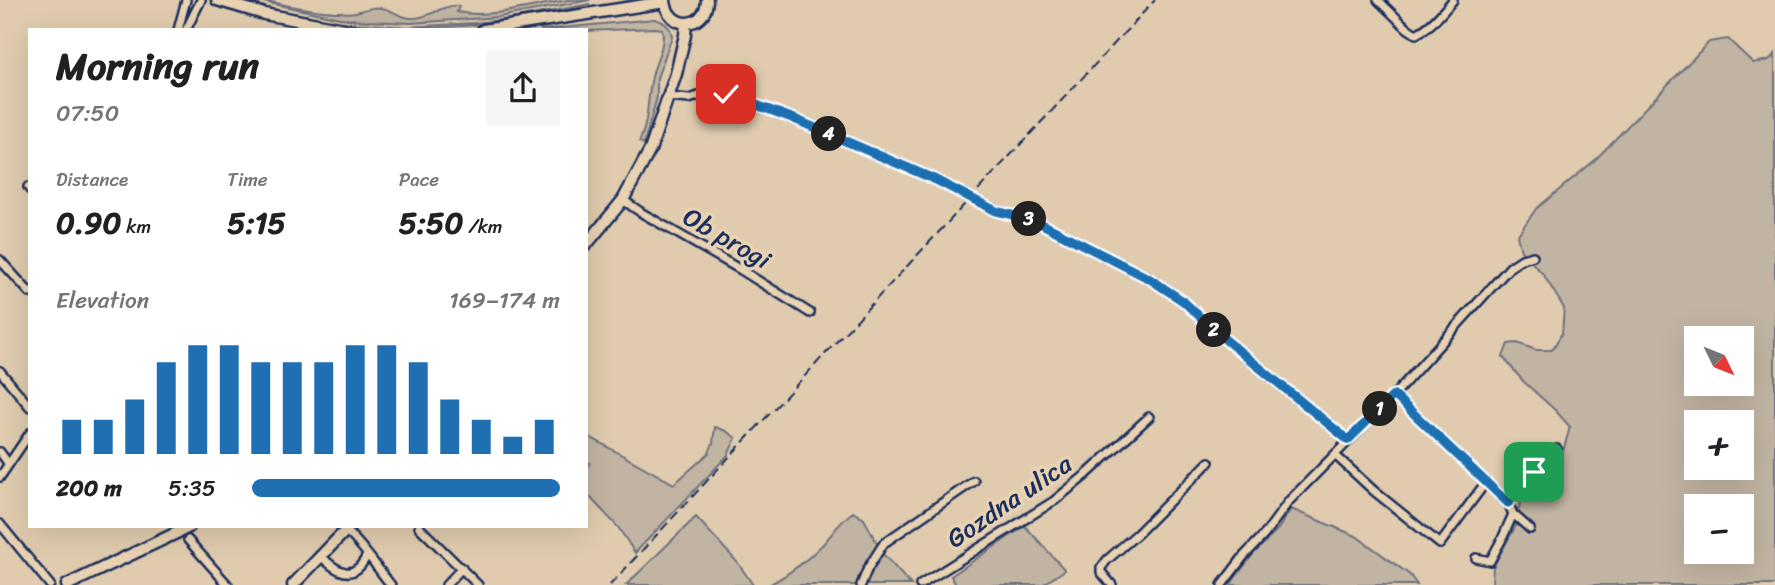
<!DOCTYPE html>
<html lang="en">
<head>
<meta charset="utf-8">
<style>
  :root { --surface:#fff; --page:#f6f6f6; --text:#202124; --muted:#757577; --accent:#1f6fb2 }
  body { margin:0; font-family:Sriracha,sans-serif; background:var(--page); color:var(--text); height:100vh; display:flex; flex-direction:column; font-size:26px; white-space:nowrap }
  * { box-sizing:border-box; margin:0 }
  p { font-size:23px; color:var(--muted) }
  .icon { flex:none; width:38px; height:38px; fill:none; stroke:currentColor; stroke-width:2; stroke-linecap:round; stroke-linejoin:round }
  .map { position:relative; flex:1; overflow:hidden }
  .side { position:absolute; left:28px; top:28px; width:560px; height:500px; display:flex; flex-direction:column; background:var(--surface); border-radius:0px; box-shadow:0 7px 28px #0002 }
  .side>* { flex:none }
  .needle { width:46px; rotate:133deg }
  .fabs { position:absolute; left:1684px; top:326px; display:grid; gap:14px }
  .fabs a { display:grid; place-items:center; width:70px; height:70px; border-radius:0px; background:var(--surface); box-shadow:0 7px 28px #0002; font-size:35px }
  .pin { position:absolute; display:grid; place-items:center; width:60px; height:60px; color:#fff; margin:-30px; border-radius:14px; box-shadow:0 4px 10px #0006 }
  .km { position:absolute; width:35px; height:35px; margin:-18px; border-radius:50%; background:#222; color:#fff; font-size:19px; line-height:35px; text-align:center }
  .round { display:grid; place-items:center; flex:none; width:74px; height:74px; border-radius:0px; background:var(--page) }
  .overview { display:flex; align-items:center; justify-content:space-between; height:119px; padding:0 28px }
  h1 { font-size:38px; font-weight:800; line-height:52px }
  .figures { display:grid; grid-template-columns:repeat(3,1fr); gap:10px; height:119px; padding:7px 28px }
  .figures div { display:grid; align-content:center }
  .figures b { font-size:30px; font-weight:800 }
  .figures small { font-size:19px; font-weight:400 }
  .figures p { font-size:19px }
  .chart { height:196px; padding:14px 28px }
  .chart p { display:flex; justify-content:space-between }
  .chart svg { width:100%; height:126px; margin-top:7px; stroke:var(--accent); stroke-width:6 }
  ul { padding:0 28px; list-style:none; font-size:23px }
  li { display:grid; grid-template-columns:112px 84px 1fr; align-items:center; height:52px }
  li i { height:18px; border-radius:9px; background:var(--accent) }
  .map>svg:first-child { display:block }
  .green { fill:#c2b4a2; stroke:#6e7280; stroke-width:2; fill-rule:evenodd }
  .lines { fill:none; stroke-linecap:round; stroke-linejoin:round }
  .street-casing { stroke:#1b2f5e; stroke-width:12 }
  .secondary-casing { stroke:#1b2f5e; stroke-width:15 }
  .street { stroke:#e8d2b1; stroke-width:7 }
  .secondary { stroke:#e8d2b1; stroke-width:10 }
  .rail { stroke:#1b2f5e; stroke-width:2; stroke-dasharray:10 5; stroke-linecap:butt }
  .route-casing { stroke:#fff; stroke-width:14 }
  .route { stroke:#1f6fb2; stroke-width:9 }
  .labels { text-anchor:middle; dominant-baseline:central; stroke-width:7; stroke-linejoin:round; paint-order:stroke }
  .street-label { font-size:26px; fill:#1b2f5e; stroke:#e8d2b1 }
</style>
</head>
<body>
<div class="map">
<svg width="1775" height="585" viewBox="0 0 1775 585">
  <rect width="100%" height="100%" fill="#e0cbae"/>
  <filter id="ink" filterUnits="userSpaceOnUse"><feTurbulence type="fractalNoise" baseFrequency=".0143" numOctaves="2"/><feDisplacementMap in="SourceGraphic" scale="14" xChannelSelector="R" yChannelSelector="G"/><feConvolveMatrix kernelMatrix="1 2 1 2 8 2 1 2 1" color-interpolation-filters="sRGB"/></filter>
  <g filter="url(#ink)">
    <!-- green -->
    <path class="green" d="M235,0h8l25,8 70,14 69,5 67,-4 36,-4 80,-15c-16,6 -35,8 -52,11 -106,22 -200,16 -303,-15z
      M254,0c13,0 25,4 37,6 16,3 33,6 49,6 5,1 11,1 16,0 9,-2 16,-6 26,-4 11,2 18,10 30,10 17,1 30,-14 47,-12l-2,6c35,7 76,-7 111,-12 7,0 15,0 22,0l-91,17 -88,6 -44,-2 -27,-3z
      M654,19c10,2 17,8 18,18l-15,41v19l-13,47 -5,-2c10,-19 8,-44 13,-65 3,-15 14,-32 10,-48l-7,-1 -69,3 -46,-1z
      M1728,39l25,24 16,-3 6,-6v531h-283l1,-18 27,-49 -2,-9 9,-18 35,-36 8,-28 -14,-16 -33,-30 -20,-24 5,-13 9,-1 19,7h16l10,-17 2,-25 -21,-34 -22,-23 -4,-15 19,-27 58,-48 115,-119zM1696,338h45v45h-45zM1696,422h45v45h-45zM1696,506h45v45h-45z
      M715,427l11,4 10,7 -8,17 -93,98 -17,-26 -32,-34v-23l4,-7 -4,-2v-26l88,49 35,-31 4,-10z
      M1291,509l65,27 54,39 7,10h-187l24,-32 24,-24z
      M853,512l11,7 19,35 28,31h-142c20,-11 38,-24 54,-41 10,-11 17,-23 30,-32z
      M696,517l42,46 15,22h-127z
      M1025,526l40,44 -23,15h-86l-5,-9z"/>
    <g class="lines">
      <!-- street casing -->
      <g class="street-casing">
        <path id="street" d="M1378,0l29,28 9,6c16,-8 26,-21 37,-34
          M178,30l8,-30
          M186,30l15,-30
          M667,97l22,2 16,-5 10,-2 77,26 144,62 61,31 39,10 114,58 33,22 38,35 127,104
          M28,187l2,3
          M623,200l19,13 99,57 69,43
          M0,260l30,33
          M0,371l30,36
          M1394,395l114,108 26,-31 23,-23
          M0,452l8,11
          M1335,455l39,36 66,53 46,-62
          M0,477l30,-44
          M1513,514l17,15
          M0,524l50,61
          M419,527l59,58
          M346,531c18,15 30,36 45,54
          M188,540l40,45
          M322,557c17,17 33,24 45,-2
          M1476,558l14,3 12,-22 11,-25 -5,-11
          M446,585l16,-17
          M861,585l7,-17 16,-25 90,-62
          M920,585l134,-84 33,-27 62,-57
          M1112,585l-11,-13v-4l6,-8 30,-26 72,-72
          M1222,585l22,-29 21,-22 24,-33 105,-106 116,-128 12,-8 11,-3"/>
      </g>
      <!-- secondary casing -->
      <g class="secondary-casing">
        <path id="secondary" d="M217,0l47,14 86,16
          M665,0c2,30 41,31 42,0
          M483,30l182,-28
          M586,245l37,-45 27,-50 26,-76 9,-39 1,-12
          M67,585l122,-58
          M293,585l56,-58"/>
      </g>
      <!-- street -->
      <use href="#street" class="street"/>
      <!-- secondary -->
      <use href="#secondary" class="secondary"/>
      <!-- rail -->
      <path class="rail" d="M610,585l545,-585"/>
    </g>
  </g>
  <g class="lines" filter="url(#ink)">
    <!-- route casing -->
    <g class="route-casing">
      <path id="route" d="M726,94l66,24 144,62 60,31 40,10 114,58 33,22 38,35 127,104 46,-45 114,108 26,-31"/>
    </g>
    <!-- route -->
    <use href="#route" class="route"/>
  </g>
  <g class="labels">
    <!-- street labels -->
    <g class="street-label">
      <text transform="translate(727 238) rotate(30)">Ob progi</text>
      <text transform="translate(1009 501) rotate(-34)">Gozdna ulica</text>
    </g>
  </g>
</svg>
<div class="fabs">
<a><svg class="needle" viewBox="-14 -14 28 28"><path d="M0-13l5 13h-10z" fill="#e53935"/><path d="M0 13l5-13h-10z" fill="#757577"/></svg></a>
<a>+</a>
<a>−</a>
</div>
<div class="pin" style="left:1534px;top:472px;background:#1e9e55"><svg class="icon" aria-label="arrive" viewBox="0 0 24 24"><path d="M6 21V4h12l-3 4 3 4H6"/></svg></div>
<div class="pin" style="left:726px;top:94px;background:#d93025"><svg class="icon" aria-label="check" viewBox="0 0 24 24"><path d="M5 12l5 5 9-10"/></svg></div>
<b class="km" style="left:1380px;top:409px">1</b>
<b class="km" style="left:1214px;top:330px">2</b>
<b class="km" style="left:1029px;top:219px">3</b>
<b class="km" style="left:829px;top:134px">4</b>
<section class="side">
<div class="overview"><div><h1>Morning run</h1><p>07:50</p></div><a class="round"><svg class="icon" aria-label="share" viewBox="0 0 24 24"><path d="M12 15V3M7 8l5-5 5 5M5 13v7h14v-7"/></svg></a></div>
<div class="figures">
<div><p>Distance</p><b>0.90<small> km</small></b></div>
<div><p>Time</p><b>5:15</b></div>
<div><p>Pace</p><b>5:50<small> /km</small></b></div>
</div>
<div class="chart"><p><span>Elevation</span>169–174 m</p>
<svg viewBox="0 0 160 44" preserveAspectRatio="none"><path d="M5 44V32M15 44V32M25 44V25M35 44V12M45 44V6M55 44V6M65 44V12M75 44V12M85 44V12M95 44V6M105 44V6M115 44V12M125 44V25M135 44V32M145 44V38M155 44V32"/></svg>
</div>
<ul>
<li><b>200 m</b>5:35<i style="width:100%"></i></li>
</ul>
</section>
</div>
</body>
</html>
